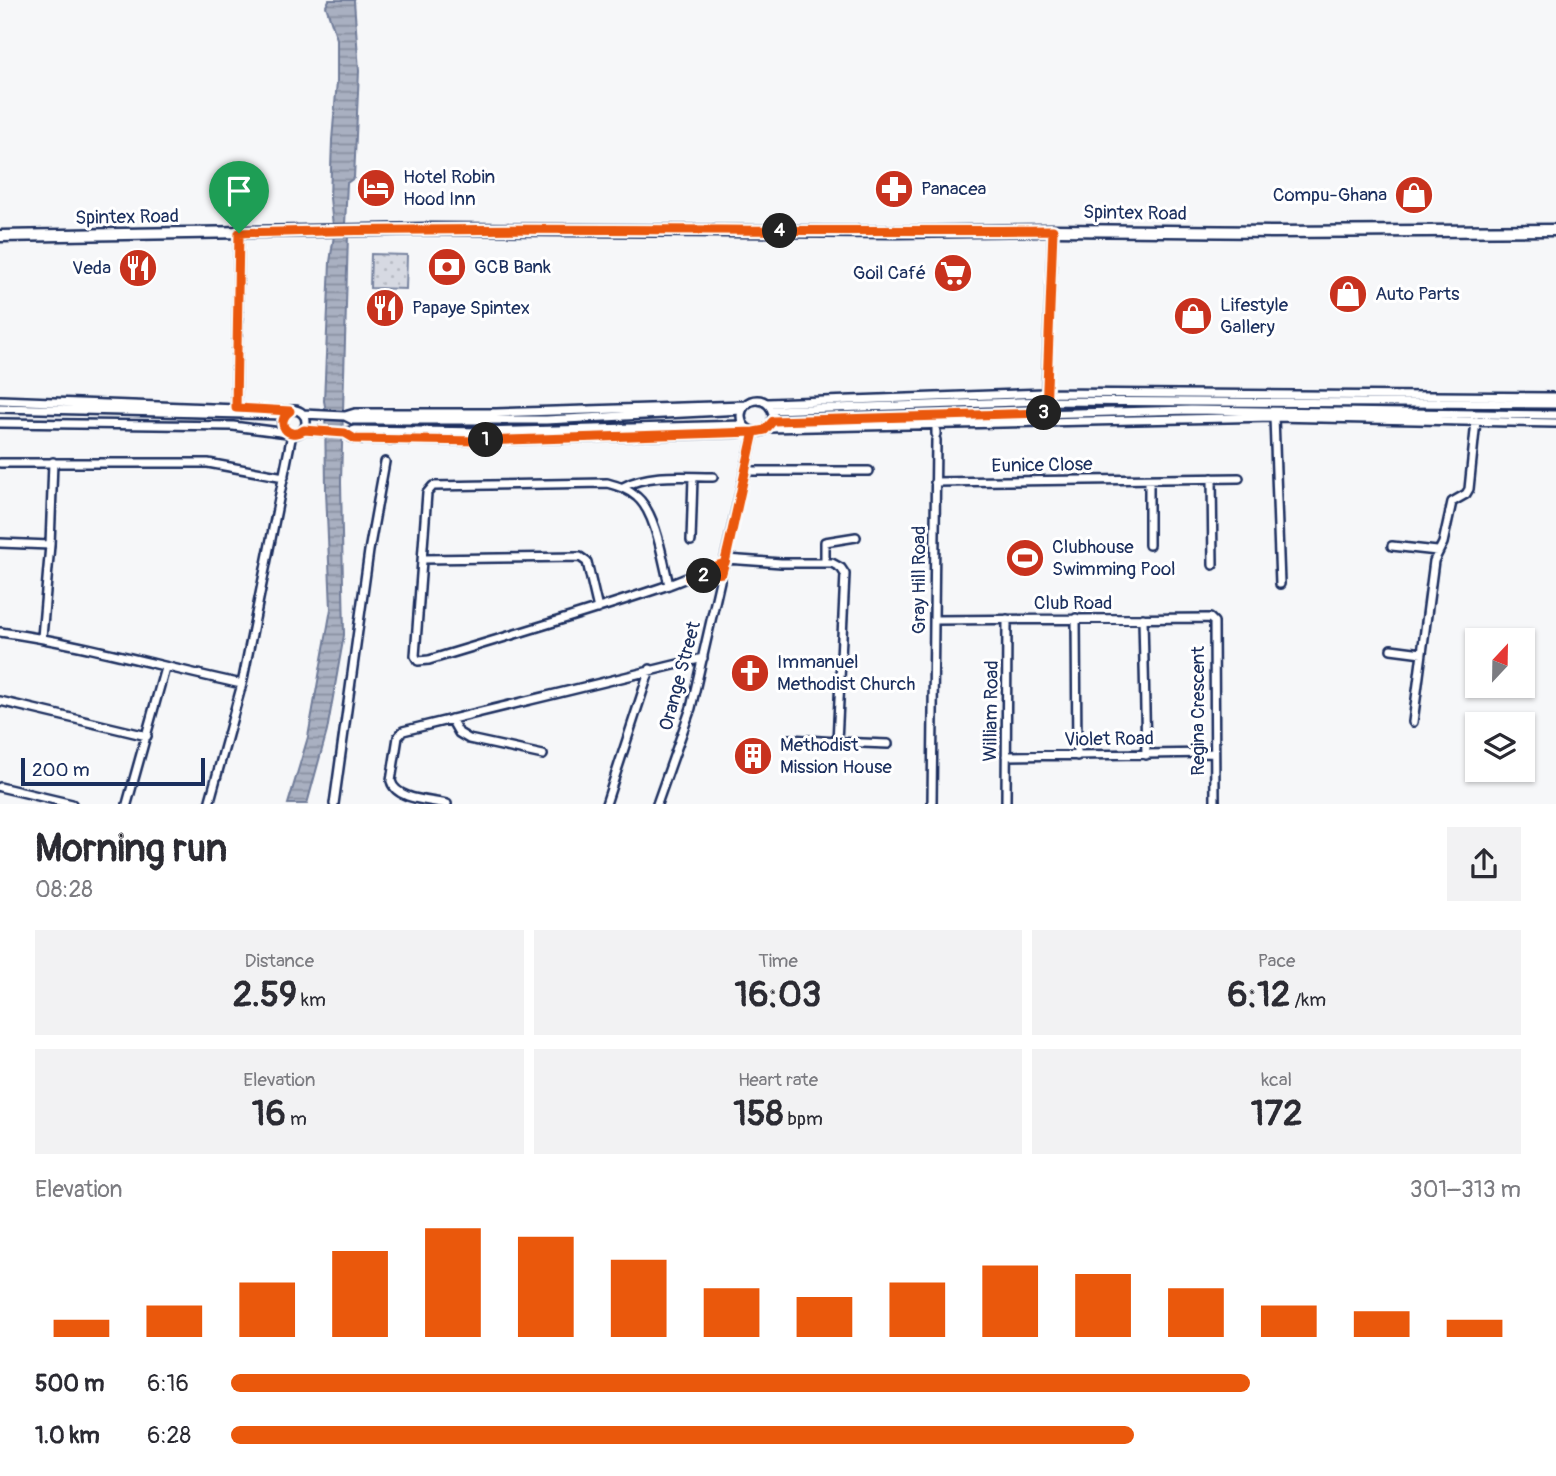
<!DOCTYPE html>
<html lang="en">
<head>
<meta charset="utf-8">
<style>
  :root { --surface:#fff; --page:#f2f2f3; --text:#2b2b33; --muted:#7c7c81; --accent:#ea580c }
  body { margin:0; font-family:Pangolin,sans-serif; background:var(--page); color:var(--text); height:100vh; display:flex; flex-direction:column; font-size:26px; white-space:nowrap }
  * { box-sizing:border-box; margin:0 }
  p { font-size:23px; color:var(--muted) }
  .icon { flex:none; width:38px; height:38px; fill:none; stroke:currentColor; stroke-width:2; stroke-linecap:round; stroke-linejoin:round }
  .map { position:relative; height:804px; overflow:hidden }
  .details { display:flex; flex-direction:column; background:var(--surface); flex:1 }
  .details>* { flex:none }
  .needle { width:46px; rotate:22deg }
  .controls { position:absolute; left:1465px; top:628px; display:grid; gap:14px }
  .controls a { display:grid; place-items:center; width:70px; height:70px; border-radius:0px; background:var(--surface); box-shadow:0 2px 5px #0004; font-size:35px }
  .scale { position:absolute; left:21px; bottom:18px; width:184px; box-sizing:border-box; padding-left:7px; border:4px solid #1b2f5e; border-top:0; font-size:19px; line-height:24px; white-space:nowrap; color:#1b2f5e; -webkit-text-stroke:5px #fff; paint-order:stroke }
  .pin { position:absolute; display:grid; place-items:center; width:60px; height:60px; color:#fff; margin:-72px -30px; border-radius:50% 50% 50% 0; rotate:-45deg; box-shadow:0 0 7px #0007 }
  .pin .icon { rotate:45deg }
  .km { position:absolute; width:35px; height:35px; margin:-18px; border-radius:50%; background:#222; color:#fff; font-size:19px; line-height:35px; text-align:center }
  .round { display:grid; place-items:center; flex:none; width:74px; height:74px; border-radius:0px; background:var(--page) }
  .summary { display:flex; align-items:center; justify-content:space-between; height:119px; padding:0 35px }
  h1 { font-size:38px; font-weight:800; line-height:52px }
  .metrics { display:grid; grid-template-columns:repeat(3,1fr); gap:10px; height:119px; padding:7px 35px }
  .metrics div { display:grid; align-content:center; border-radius:0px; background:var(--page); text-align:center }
  .metrics b { font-size:35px; font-weight:800 }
  .metrics small { font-size:19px; font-weight:400 }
  .metrics p { font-size:19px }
  .chart { height:196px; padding:14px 35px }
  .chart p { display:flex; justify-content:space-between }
  .chart svg { width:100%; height:126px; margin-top:7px; stroke:var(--accent); stroke-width:6 }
  ul { padding:0 35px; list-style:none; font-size:23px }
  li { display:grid; grid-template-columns:112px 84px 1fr; align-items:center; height:52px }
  li i { height:18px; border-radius:9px; background:var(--accent) }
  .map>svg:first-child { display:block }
  .grass { fill:url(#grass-dots); stroke:#7884a0; stroke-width:2 }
  .water { fill:url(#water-rules); stroke:#707c99; stroke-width:2 }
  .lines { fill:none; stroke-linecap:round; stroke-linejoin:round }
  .minor-casing { stroke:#1b2f5e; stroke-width:12 }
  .secondary-casing { stroke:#1b2f5e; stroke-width:15 }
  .minor { stroke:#fff; stroke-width:7 }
  .secondary { stroke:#fff; stroke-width:10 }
  .route-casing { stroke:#fff; stroke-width:14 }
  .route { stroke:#ea580c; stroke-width:9 }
  .labels { text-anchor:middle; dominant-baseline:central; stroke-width:6; stroke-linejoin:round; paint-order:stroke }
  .poi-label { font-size:19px; fill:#1b2f5e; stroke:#fff; text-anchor:start }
  .street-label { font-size:19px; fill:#1b2f5e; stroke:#fff }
</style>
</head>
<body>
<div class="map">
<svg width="1556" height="804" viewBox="0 0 1556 804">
  <defs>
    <pattern id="grass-dots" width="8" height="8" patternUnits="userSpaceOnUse" patternTransform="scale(1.75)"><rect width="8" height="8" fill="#d6d9e2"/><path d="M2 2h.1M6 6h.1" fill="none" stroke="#b7bbc4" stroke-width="1.8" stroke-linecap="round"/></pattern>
    <pattern id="water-rules" width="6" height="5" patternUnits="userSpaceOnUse" patternTransform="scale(1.75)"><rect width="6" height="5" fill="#a9b0c1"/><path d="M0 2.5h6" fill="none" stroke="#8990a0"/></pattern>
  </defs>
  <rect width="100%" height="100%" fill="#f6f7f9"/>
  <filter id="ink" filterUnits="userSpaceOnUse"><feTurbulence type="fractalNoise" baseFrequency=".0143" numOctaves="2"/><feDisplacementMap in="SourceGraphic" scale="14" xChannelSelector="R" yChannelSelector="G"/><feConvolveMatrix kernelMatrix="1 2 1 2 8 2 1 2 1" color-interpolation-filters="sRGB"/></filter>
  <g filter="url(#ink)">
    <!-- grass -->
    <path class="grass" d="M371,254l36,1 -1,34 -36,-1z"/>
    <!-- water -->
    <path class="water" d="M329,0h25l5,71 -5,107 -7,5 -2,42 3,10 -7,247 3,153 -17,96 -20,73h-19l20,-67 23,-128 -5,-118 -1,-85 -1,-5 6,-139 4,-27 -4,-37 2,-58 5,-59v-42l-11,-33z"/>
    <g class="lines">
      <!-- minor casing -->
      <g class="minor-casing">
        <path id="minor" d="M1046,397l7,-167
          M741 416a16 16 0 1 1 32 0a16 16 0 1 1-32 0Z
          M0,400l290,11
          M768,403l278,-10 510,4
          M0,408l284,7
          M236,408l3,-175
          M282 422a12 12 0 1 1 24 0a12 12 0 1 1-24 0Z
          M772,410l274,-9 510,3
          M303,414l42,2 8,4h193l196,-10
          M345,416l10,-3h141l249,-8
          M1274,417l6,167
          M773,421l418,-11 365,5
          M0,423l233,3 55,7
          M768,428l506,-11 282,6
          M304,430l41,3 9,-3 129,2 261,-7
          M345,433l10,6 124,2 260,-8 11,-3
          M936,434v-11
          M0,463h208l76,14
          M745,471h124
          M1212,478l1,87
          M1149,480v65
          M935,482l304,-4
          M623,487c27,-14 60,-10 90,-10
          M691,541l2,-64
          M0,543l50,2
          M1392,546l45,5
          M423,559l157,-2 7,5 11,47
          M726,559l55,4h51l9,5 4,6 -8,168 51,2
          M825,563v-21l31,-5
          M693,578l29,-5
          M669,585c-6,-24 -13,-72 -32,-88 -9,-8 -19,-11 -30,-14l-174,3 -6,7 -12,163 3,5 11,-1c77,-23 154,-46 231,-72 22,-7 43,-18 65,-25
          M1076,618l1,138
          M1143,618l3,137
          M935,620l275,-2 4,4 1,182
          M0,632c82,11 161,35 242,52
          M42,637l8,-92 3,-83
          M1391,649l31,4
          M0,701l147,35
          M451,719l8,14 10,6 74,16
          M1413,722l21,-161 9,-18 9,-41 14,-8 3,-5 7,-68
          M790,739l47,3
          M1006,756l207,-3
          M0,787l72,17
          M127,804l38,-136
          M209,804l33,-120 50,-250
          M334,804l35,-253 16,-89
          M447,804c-17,-4 -51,-4 -56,-23l7,-44 5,-6 300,-73
          M606,804l44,-135
          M657,804l34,-96 63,-276
          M932,804l4,-364
          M1006,804l1,-185"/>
      </g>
      <!-- secondary casing -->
      <g class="secondary-casing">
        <path id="secondary" d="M0,236l429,-7 468,3 156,-2 222,2 281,-2"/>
      </g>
      <!-- minor -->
      <use href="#minor" class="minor"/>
      <!-- secondary -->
      <use href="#secondary" class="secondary"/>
    </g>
  </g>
  <g class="lines" filter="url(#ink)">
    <!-- route casing -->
    <g class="route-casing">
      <path id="route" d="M239,233l-3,175 54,3c-16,11 -2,30 14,19l41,3 10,6 125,2 274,-9 -29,131 -20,6 -16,9 33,-5c12,-47 21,-94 32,-141l11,-2 8,-9 273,-8 7,-183c-271,3 -543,-5 -814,3"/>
    </g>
    <!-- route -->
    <use href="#route" class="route"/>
  </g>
  <!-- icons -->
  <defs>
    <g id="hotel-disc" transform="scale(2.0125)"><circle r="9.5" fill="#c8321e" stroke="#fff"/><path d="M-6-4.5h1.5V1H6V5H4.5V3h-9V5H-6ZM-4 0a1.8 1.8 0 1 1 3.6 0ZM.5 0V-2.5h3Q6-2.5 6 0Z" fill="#fff"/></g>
    <g id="pharmacy-disc" transform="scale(2.0125)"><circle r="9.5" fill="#c8321e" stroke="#fff"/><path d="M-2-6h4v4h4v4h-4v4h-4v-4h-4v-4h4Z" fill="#fff"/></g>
    <g id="shop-disc" transform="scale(2.0125)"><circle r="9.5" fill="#c8321e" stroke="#fff"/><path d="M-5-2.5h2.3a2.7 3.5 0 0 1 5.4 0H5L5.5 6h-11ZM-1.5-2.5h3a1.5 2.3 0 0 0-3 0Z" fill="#fff"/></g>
    <g id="bank-disc" transform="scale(2.0125)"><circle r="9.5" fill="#c8321e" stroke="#fff"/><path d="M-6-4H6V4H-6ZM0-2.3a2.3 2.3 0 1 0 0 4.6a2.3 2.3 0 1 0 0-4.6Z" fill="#fff"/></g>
    <g id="restaurant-disc" transform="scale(2.0125)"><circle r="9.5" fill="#c8321e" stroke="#fff"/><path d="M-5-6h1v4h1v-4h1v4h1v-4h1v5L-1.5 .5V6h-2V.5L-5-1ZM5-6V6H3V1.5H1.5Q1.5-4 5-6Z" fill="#fff"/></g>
    <g id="supermarket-disc" transform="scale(2.0125)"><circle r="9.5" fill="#c8321e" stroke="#fff"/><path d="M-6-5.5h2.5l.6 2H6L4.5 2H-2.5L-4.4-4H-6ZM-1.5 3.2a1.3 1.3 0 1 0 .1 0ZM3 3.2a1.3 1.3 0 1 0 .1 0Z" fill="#fff"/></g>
    <g id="stadium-disc" transform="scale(2.0125)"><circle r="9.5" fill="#c8321e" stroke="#fff"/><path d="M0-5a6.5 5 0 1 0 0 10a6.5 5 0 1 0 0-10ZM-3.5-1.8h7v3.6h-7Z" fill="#fff"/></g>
    <g id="church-disc" transform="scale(2.0125)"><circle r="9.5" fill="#c8321e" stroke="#fff"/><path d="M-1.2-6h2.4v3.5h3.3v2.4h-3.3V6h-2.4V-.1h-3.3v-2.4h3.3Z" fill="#fff"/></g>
    <g id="building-disc" transform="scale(2.0125)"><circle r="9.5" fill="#c8321e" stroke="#fff"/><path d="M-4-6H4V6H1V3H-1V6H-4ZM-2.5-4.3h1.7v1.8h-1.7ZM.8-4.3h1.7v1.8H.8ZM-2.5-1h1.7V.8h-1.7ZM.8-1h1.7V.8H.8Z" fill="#fff"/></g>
  </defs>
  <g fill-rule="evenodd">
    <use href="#hotel-disc" x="376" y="188"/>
    <use href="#pharmacy-disc" x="894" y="189"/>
    <use href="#shop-disc" x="1414" y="195"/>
    <use href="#bank-disc" x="447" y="267"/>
    <use href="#restaurant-disc" x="138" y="268"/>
    <use href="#supermarket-disc" x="953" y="273"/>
    <use href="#shop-disc" x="1348" y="294"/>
    <use href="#restaurant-disc" x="385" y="308"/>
    <use href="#shop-disc" x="1193" y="316"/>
    <use href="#stadium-disc" x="1025" y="558"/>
    <use href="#church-disc" x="750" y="673"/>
    <use href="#building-disc" x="753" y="756"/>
  </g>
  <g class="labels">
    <!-- poi labels -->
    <g class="poi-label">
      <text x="403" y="177">Hotel Robin<tspan x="403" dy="22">Hood Inn</tspan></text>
      <text x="921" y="189">Panacea</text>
      <text x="1387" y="195" text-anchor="end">Compu-Ghana</text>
      <text x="474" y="267">GCB Bank</text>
      <text x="111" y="268" text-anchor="end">Veda</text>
      <text x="926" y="273" text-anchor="end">Goil Café</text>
      <text x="1375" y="294">Auto Parts</text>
      <text x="1220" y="305">Lifestyle<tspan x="1220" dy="22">Gallery</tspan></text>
      <text x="412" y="308">Papaye Spintex</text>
      <text x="1052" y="547">Clubhouse<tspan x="1052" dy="22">Swimming Pool</tspan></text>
      <text x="777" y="662">Immanuel<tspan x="777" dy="22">Methodist Church</tspan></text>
      <text x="780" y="745">Methodist<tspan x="780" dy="22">Mission House</tspan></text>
    </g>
    <!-- street labels -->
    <g class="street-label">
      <text transform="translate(1135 213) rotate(1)">Spintex Road</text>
      <text transform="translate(127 217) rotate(-1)">Spintex Road</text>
      <text transform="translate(1042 465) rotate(-1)">Eunice Close</text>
      <text transform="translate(919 580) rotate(-90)">Gray Hill Road</text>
      <text x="1073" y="603">Club Road</text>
      <text transform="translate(680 676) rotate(-75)">Orange Street</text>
      <text transform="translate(991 711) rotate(-89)">William Road</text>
      <text transform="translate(1198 711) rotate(-90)">Regina Crescent</text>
      <text transform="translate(1109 739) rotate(-1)">Violet Road</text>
    </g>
  </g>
</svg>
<div class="controls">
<a><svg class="needle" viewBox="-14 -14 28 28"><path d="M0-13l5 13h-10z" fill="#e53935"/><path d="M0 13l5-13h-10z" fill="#7c7c81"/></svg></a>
<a><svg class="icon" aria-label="layers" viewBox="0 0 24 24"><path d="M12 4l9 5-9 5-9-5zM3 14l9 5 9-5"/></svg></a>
</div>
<div class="scale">200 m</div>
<div class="pin" style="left:239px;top:233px;background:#1e9e55"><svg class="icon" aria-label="arrive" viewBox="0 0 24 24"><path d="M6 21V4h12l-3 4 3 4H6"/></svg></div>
<b class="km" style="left:486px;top:440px">1</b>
<b class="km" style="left:704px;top:576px">2</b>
<b class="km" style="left:1044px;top:413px">3</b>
<b class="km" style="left:780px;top:231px">4</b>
</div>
<section class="details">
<div class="summary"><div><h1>Morning run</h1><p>08:28</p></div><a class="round"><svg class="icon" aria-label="share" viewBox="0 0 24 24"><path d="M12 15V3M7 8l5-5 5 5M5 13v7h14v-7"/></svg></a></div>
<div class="metrics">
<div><p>Distance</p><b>2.59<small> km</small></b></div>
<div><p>Time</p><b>16:03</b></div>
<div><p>Pace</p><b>6:12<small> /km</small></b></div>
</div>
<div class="metrics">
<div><p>Elevation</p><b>16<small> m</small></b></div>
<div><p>Heart rate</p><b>158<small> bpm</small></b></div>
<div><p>kcal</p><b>172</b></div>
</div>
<div class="chart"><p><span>Elevation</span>301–313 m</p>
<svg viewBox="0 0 160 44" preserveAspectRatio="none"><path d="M5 44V38M15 44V33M25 44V25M35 44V14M45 44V6M55 44V9M65 44V17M75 44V27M85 44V30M95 44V25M105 44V19M115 44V22M125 44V27M135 44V33M145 44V35M155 44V38"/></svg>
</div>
<ul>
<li><b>500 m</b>6:16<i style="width:79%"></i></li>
<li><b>1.0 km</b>6:28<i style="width:70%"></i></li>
</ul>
</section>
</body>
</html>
